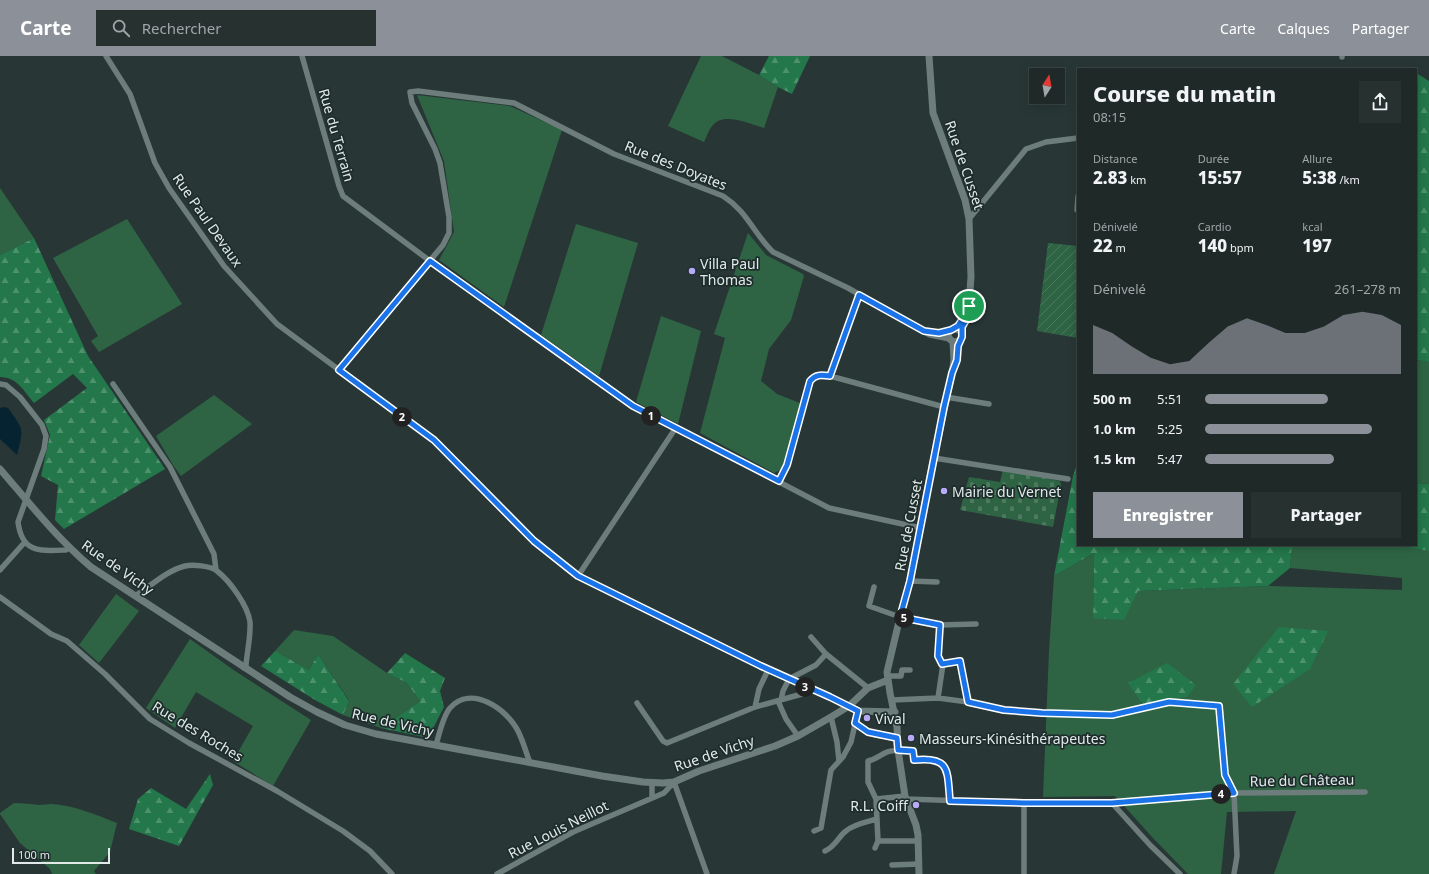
<!DOCTYPE html>
<html lang="fr">
<head>
<meta charset="utf-8">
<style>
  :root { --surface:#1e2928; --page:#263130; --text:#f1f3f6; --muted:#a1a6a8; --line:#3c4545; --accent:#8c9099 }
  body { margin:0; font-family:"Noto Sans",sans-serif; background:var(--page); color:var(--text); height:100vh; display:flex; flex-direction:column; font-size:15px; white-space:nowrap }
  * { box-sizing:border-box; margin:0 }
  p { font-size:13px; color:var(--muted) }
  .icon { flex:none; width:22px; height:22px; fill:none; stroke:currentColor; stroke-width:2; stroke-linecap:round; stroke-linejoin:round }
  .map { position:relative; flex:1; overflow:hidden }
  .sheet { position:absolute; left:1077px; top:12px; width:340px; height:478px; display:flex; flex-direction:column; background:var(--surface); border-radius:0px; box-shadow:0 2px 10px #0003,0 0 0 1px var(--line) }
  .sheet>* { flex:none }
  .needle { width:26px; rotate:11deg }
  .tools { position:absolute; left:1029px; top:12px; display:grid; gap:8px }
  .tools a { display:grid; place-items:center; width:36px; height:36px; border-radius:0px; background:var(--surface); box-shadow:0 2px 10px #0003,0 0 0 1px var(--line); font-size:20px }
  .scale { position:absolute; left:12px; bottom:10px; width:98px; box-sizing:border-box; padding-left:4px; border:2px solid #e1eae9; border-top:0; font-size:11px; line-height:14px; white-space:nowrap; color:#e1eae9; -webkit-text-stroke:3px #1e2d2c; paint-order:stroke }
  .pin { position:absolute; display:grid; place-items:center; width:34px; height:34px; color:#fff; margin:-17px; border:2px solid #fff; border-radius:50%; box-shadow:0 1px 4px #0007 }
  .km { position:absolute; width:20px; height:20px; margin:-10px; border-radius:50%; background:#222; color:#fff; font-size:11px; line-height:20px; text-align:center }
  .round { display:grid; place-items:center; flex:none; width:42px; height:42px; border-radius:0px; background:var(--page) }
  .head { display:flex; align-items:center; justify-content:space-between; height:68px; padding:0 16px }
  h1 { font-size:22px; font-weight:800; line-height:30px }
  .stats { display:grid; grid-template-columns:repeat(3,1fr); gap:6px; height:68px; padding:4px 16px }
  .stats div { display:grid; align-content:center }
  .stats b { font-size:17px; font-weight:800 }
  .stats small { font-size:11px; font-weight:400 }
  .stats p { font-size:11px }
  .chart { height:112px; padding:8px 16px }
  .chart p { display:flex; justify-content:space-between }
  .chart svg { width:100%; height:72px; margin-top:4px; fill:var(--accent); opacity:.7 }
  .button { display:flex; gap:8px; margin-top:auto; padding:8px 16px }
  .button a { flex:1; height:46px; border-radius:0px; background:var(--accent); color:#fff; font-size:16px; font-weight:800; line-height:46px; text-align:center }
  .button a+a { background:var(--page); color:var(--text) }
  ul { padding:0 16px; list-style:none; font-size:13px }
  li { display:grid; grid-template-columns:64px 48px 1fr; align-items:center; height:30px }
  li i { height:10px; border-radius:5px; background:var(--accent) }
  header { display:flex; align-items:center; gap:24px; box-sizing:border-box; height:56px; padding:0 20px; background:var(--accent); color:#fff }
  header strong { font-size:19px }
  nav { display:flex; gap:22px; margin-inline-start:auto; font-size:14px }
  .search { width:280px; height:36px; background:var(--page); display:flex; align-items:center; gap:10px; box-sizing:border-box; padding:0 14px; border-radius:0px; color:var(--muted); font-size:15px }
  .map>svg:first-child { display:block }
  .grass { fill:#2e6444 }
  .forest { fill:url(#forest-firs) }
  .cemetery { fill:url(#cemetery-stones) }
  .garden { fill:url(#garden-furrows) }
  .water { fill:#062331 }
  .lines { fill:none; stroke-linecap:round; stroke-linejoin:round }
  .minor { stroke:#6d7d7c; stroke-width:5.5 }
  .tertiary { stroke:#6d7d7c; stroke-width:7 }
  .route-casing { stroke:#fff; stroke-width:8 }
  .route { stroke:#1a73e8; stroke-width:5 }
  .poi-dot { fill:#b7abf7; stroke:#1e2d2c; stroke-width:1.5 }
  .labels { text-anchor:middle; dominant-baseline:central; stroke-width:3.5; stroke-linejoin:round; paint-order:stroke }
  .street-label { font-size:14px; fill:#e1eae9; stroke:#1e2d2c }
  .poi-label { font-size:14px; fill:#e1eae9; stroke:#1e2d2c; text-anchor:start }
</style>
</head>
<body>
<header>
<strong>Carte</strong>
<div class="search"><svg class="icon" aria-label="search" viewBox="0 0 24 24"><circle cx="10" cy="10" r="6"/><path d="M15 15l6 6"/></svg>Rechercher</div>
<nav><a>Carte</a><a>Calques</a><a>Partager</a></nav>
</header>
<div class="map">
<svg width="1429" height="818" viewBox="0 0 1429 818">
  <defs>
    <pattern id="forest-firs" width="22" height="20" patternUnits="userSpaceOnUse"><rect width="22" height="20" fill="#23774a"/><path d="M5 1l3.5 6h-7zM16 11l3.5 6h-7z" fill="#4d916d"/></pattern>
    <pattern id="cemetery-stones" width="16" height="16" patternUnits="userSpaceOnUse"><rect width="16" height="16" fill="#2e6444"/><path d="M2 7V4a2 2 0 0 1 4 0v3zM10 15v-3a2 2 0 0 1 4 0v3z" fill="#4c7a5f"/></pattern>
    <pattern id="garden-furrows" width="10" height="10" patternUnits="userSpaceOnUse"><rect width="10" height="10" fill="#2e6444"/><path d="M-1 1l2-2M0 10L10 0M9 11l2-2" fill="none" stroke="#4c7a5f"/></pattern>
  </defs>
  <rect width="100%" height="100%" fill="#283736"/>
  <!-- grass -->
  <path class="grass" d="M701,0h21l37,19 19,12 -14,41c-14,-4 -40,-16 -51,-3 -4,4 -6,11 -9,17l-36,-16z
    M417,39l93,11 52,24 -58,177 -65,-47 15,-28 -10,-71z
    M0,132l34,50 -34,17z
    M127,163l55,85 -83,48 -8,-11 7,-5 -45,-78z
    M576,168l62,19 -39,133 -58,-41z
    M748,177l18,22 37,19 1,2 -13,44 -22,29 -8,32 16,13 23,9 -16,65 -10,5 -74,-40 25,-95 -11,-4z
    M661,260l40,15 -23,93 -42,-22z
    M1416,304l13,2v122l-13,-1z
    M214,339l38,29 -71,52 -8,-11 -17,-29z
    M1292,489h113v2l24,4v323h-155l22,-63 -69,1 -6,62h-33l-35,-36 -38,-42 -72,1 6,-146 5,-75 40,-23 -1,65 45,-27 130,-5 134,4v-12l-112,-10z
    M116,538l23,17 -40,52 -20,-18z
    M294,574l39,6 54,37 20,10 13,18 -39,27 -38,-13 6,-15 -31,-46 -9,16 -34,-19z
    M190,583l45,32 76,49 -38,66 -40,-25 20,-35 -57,-34 -21,36 -29,-20z
    M14,747c9,0 16,1 25,2 4,0 8,-1 12,-1 22,1 46,11 66,19l-7,29 -16,19 2,3h-44l-2,-5 -30,-26 -20,-29v-1z"/>
  <!-- forest -->
  <path class="forest" d="M769,0h41l-18,38 -14,-7 -19,-12z
    M1416,17l13,8v281l-13,-2z
    M34,182l54,118 77,113 -101,60 -9,-9 3,-35 -17,-9 9,-41 -6,-15 43,-32 -14,-14 -39,29c-10,-12 -17,-26 -34,-26v-122z
    M1078,404v85h214l-2,23 -22,18 -130,5 -14,29 -31,-2 1,-65 -40,23 19,-100z
    M1416,427l13,1v67l-24,-4v-2h11z
    M1279,571l49,4 -18,38 -58,38 -19,-23z
    M275,595l34,19 9,-16 31,47 -6,14 -28,-15 -54,-34z
    M405,597l40,25 -5,13 4,16 -16,31 -47,-10 39,-27 -13,-18 -20,-10z
    M1167,607l29,22 -9,12 -44,7 -15,-21z
    M210,718l3,11 -34,61 -50,-17 9,-30 13,-11 35,21z"/>
  <!-- cemetery -->
  <path class="cemetery" d="M1003,414l57,11 1,4 -8,42 -93,-17 9,-33 31,5z"/>
  <!-- garden -->
  <path class="garden" d="M1048,187l30,3v92l-41,-7z"/>
  <!-- water -->
  <path class="water" d="M4,351l4,1c16,22 16,21 9,47l-17,-16v-31z"/>
  <g class="lines">
    <!-- minor -->
    <path class="minor" d="M106,0l24,38 25,69 14,25 55,78 53,58 157,116 100,101 44,35 183,90 88,40
      M302,0l37,130 4,10 87,65 203,145 196,102 92,20
      M1342,1v-1
      M1077,154l1,-14
      M969,163l57,-70 20,-7 32,-4
      M929,276l10,1 12,-3
      M339,314l104,-125 6,-12v-16l-9,-54 -5,-14 -23,-46 -2,-11 8,-1 96,12 100,51 109,42c25,16 30,37 50,56l75,36 82,47 20,4
      M830,320l29,-81
      M0,328l6,1 14,12 22,28 4,11 -2,13 -26,73c4,31 21,29 48,28l3,-2
      M113,328l57,83 44,87 2,16
      M946,341l43,7
      M934,402l134,21
      M779,425l8,-16 23,-84c6,-7 11,-6 20,-5l114,31
      M0,514l24,-27
      M578,520l97,-147
      M910,525l27,1
      M874,531l-5,19 31,11 40,8 -2,31 5,8 -5,34
      M135,540c16,-10 31,-25 50,-30 7,-2 26,0 32,5 13,10 31,35 33,51 1,13 -3,30 -4,43l-2,3
      M0,541l51,37 16,7 38,33 45,45 39,24 88,48 66,40 27,20 22,23
      M940,569l36,-1
      M811,581l15,17 42,34
      M943,608l17,-3 8,41
      M887,620h14l1,-6h8
      M781,644l2,-9 6,-12 27,-14 10,-11
      M892,644l46,-2 30,4 36,8 38,3 70,2 57,-13 50,4 6,69 9,18 3,63 -3,18
      M778,645l8,18 12,17
      M637,647l26,38 4,2 88,-36 47,-13 5,-7
      M755,651l4,-18 9,-19
      M831,661l6,25 2,19
      M855,667l13,9 7,3 22,3
      M436,689c3,-10 7,-29 14,-37 21,-24 57,1 68,23 5,10 8,21 12,32
      M674,726l33,92
      M652,727v14
      M876,743l29,-3
      M906,743l118,4h88l122,-10 131,-1
      M1024,747v71
      M1112,747l38,42 30,29
      M814,775l7,-3 10,-58 12,-13 8,-15 7,-31
      M878,785h40
      M875,792l3,-7 -2,-42 -8,-17v-21c8,-2 12,-6 19,-9 8,-3 18,-1 26,-1l1,9c37,-4 33,11 36,41
      M825,795c11,-5 13,-14 21,-20 8,-7 21,-9 31,-12
      M892,809l27,-1
      M497,818l76,-42 91,-39 10,-11"/>
    <!-- tertiary -->
    <path class="tertiary" d="M929,0l4,57 32,87 4,19 2,58 -3,40 -6,10 -1,12c-5,5 -12,3 -13,-5l3,-4 6,-1 4,3
      M0,413c30,35 56,68 91,98l199,130 27,15 28,13 31,9 226,42 41,6 20,1 11,-1 25,-11 76,-25 23,-10 33,-19 18,-11 19,-18 20,-8
      M849,650l9,5 37,1
      M919,818l-1,-39 -2,-10 -11,-29 -7,-46 -1,-23 -7,-34 -3,-21 13,-55 10,-36 20,-105 22,-103 2,-13 -1,-18"/>
  </g>
  <g class="lines">
    <!-- route casing -->
    <g class="route-casing">
      <path id="route" d="M430,205l203,145 146,75 8,-16 23,-84c6,-7 11,-6 20,-5l29,-81 65,36 15,2 12,-3 7,-4 6,-9 5,-11 -1,11 -6,10v10l-4,9 -1,14 -5,13 -8,34 -34,174 -10,36 40,8 -2,31 4,8 18,-3 8,41 36,8 38,3 70,2 57,-13 50,4 6,69 9,18 -122,10h-88l-74,-2c-3,-30 1,-45 -36,-41l-1,-9 -15,-1 -1,-12 -29,-6 -13,-9 3,-12 -28,-14 -69,-31 -183,-90 -44,-35 -100,-101 -95,-70z"/>
    </g>
    <!-- route -->
    <use href="#route" class="route"/>
  </g>
  <!-- markers -->
  <g class="poi-dot">
    <circle cx="692" cy="215" r="4"/>
    <circle cx="944" cy="435" r="4"/>
    <circle cx="867" cy="662" r="4"/>
    <circle cx="911" cy="682" r="4"/>
    <circle cx="916" cy="749" r="4"/>
  </g>
  <g class="labels">
    <!-- street labels -->
    <g class="street-label">
      <text transform="translate(337 79) rotate(74)">Rue du Terrain</text>
      <text transform="translate(676 109) rotate(22)">Rue des Doyates</text>
      <text transform="translate(965 109) rotate(71)">Rue de Cusset</text>
      <text transform="translate(208 164) rotate(55)">Rue Paul Devaux</text>
      <text transform="translate(908 469) rotate(-79)">Rue de Cusset</text>
      <text transform="translate(118 511) rotate(35)">Rue de Vichy</text>
      <text transform="translate(393 666) rotate(13)">Rue de Vichy</text>
      <text transform="translate(198 675) rotate(31)">Rue des Roches</text>
      <text transform="translate(714 697) rotate(-19)">Rue de Vichy</text>
      <text transform="translate(1302 724) rotate(-1)">Rue du Château</text>
      <text transform="translate(558 773) rotate(-27)">Rue Louis Neillot</text>
    </g>
    <!-- poi labels -->
    <g class="poi-label">
      <text x="700" y="207">Villa Paul<tspan x="700" dy="16">Thomas</tspan></text>
      <text x="952" y="435">Mairie du Vernet</text>
      <text x="875" y="662">Vival</text>
      <text x="919" y="682">Masseurs-Kinésithérapeutes</text>
      <text x="908" y="749" text-anchor="end">R.L. Coiff</text>
    </g>
  </g>
</svg>
<div class="tools">
<a><svg class="needle" viewBox="-14 -14 28 28"><path d="M0-13l5 13h-10z" fill="#e53935"/><path d="M0 13l5-13h-10z" fill="#a1a6a8"/></svg></a>
</div>
<div class="scale">100 m</div>
<div class="pin" style="left:969px;top:250px;background:#1e9e55"><svg class="icon" aria-label="arrive" viewBox="0 0 24 24"><path d="M6 21V4h12l-3 4 3 4H6"/></svg></div>
<b class="km" style="left:651px;top:360px">1</b>
<b class="km" style="left:402px;top:361px">2</b>
<b class="km" style="left:805px;top:631px">3</b>
<b class="km" style="left:1221px;top:738px">4</b>
<b class="km" style="left:904px;top:562px">5</b>
<section class="sheet">
<div class="head"><div><h1>Course du matin</h1><p>08:15</p></div><a class="round"><svg class="icon" aria-label="share" viewBox="0 0 24 24"><path d="M12 15V3M7 8l5-5 5 5M5 13v7h14v-7"/></svg></a></div>
<div class="stats">
<div><p>Distance</p><b>2.83<small> km</small></b></div>
<div><p>Durée</p><b>15:57</b></div>
<div><p>Allure</p><b>5:38<small> /km</small></b></div>
</div>
<div class="stats">
<div><p>Dénivelé</p><b>22<small> m</small></b></div>
<div><p>Cardio</p><b>140<small> bpm</small></b></div>
<div><p>kcal</p><b>197</b></div>
</div>
<div class="chart"><p><span>Dénivelé</span>261–278 m</p>
<svg viewBox="0 0 160 44" preserveAspectRatio="none"><path d="M0 44V14L10 19L20 27L30 34L40 38L50 36L60 25L70 15L80 10L90 14L100 19L110 19L120 15L130 8L140 6L150 8L160 14V44z"/></svg>
</div>
<ul>
<li><b>500 m</b>5:51<i style="width:63%"></i></li>
<li><b>1.0 km</b>5:25<i style="width:85%"></i></li>
<li><b>1.5 km</b>5:47<i style="width:66%"></i></li>
</ul>
<div class="button"><a>Enregistrer</a><a>Partager</a></div>
</section>
</div>
</body>
</html>
